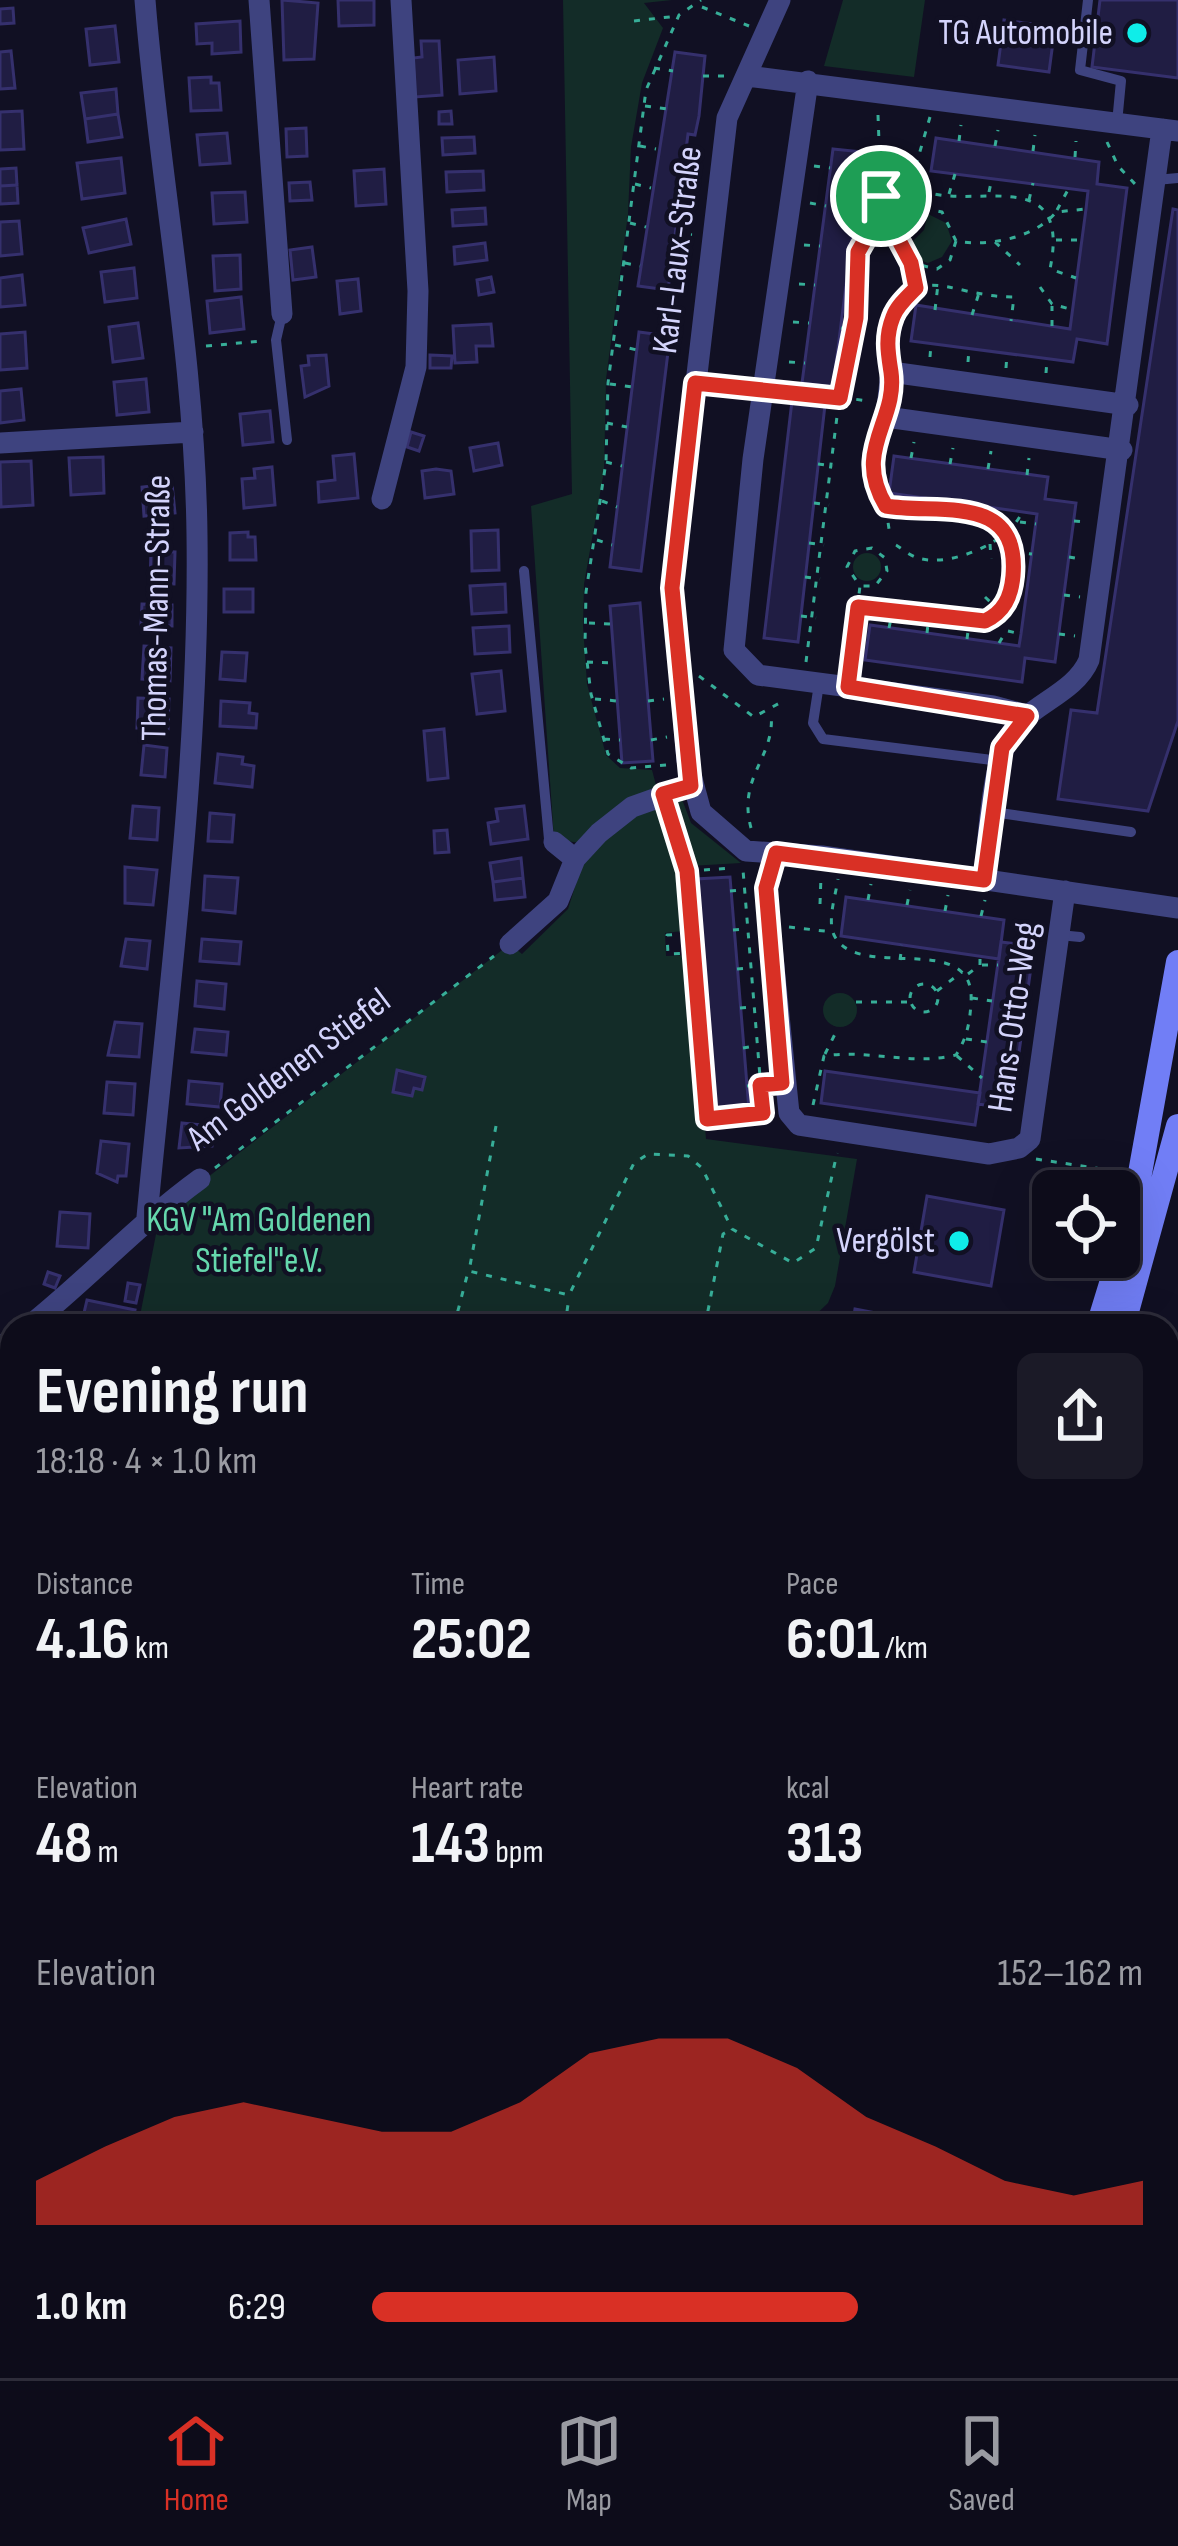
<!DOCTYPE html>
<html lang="en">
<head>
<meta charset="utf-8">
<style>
  :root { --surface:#0d0c1a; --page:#1b1a27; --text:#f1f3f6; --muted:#9a9ba2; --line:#2d2c39; --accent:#d93025 }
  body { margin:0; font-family:"Sofia Sans Condensed",sans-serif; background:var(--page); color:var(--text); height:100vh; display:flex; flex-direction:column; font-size:45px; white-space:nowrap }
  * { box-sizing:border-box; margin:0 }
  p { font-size:39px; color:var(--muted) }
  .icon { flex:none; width:66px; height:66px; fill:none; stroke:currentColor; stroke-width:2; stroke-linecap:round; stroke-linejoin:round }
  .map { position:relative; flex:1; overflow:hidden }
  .panel { position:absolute; left:0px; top:1314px; width:1179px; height:1065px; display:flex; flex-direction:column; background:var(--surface); border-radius:36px 36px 0 0; box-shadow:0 12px 48px #0002,0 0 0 3px var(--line) }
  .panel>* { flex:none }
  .tools { position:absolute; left:1032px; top:1170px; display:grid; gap:24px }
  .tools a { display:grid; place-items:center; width:108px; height:108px; border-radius:18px; background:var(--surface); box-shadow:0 12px 48px #0002,0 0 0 3px var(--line); font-size:60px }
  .pin { position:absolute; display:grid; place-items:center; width:102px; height:102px; color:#fff; margin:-51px; border:6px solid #fff; border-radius:50%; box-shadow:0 3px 12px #0007 }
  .round { display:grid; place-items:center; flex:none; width:126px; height:126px; border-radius:18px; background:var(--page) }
  .head { display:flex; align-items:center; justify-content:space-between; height:204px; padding:0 36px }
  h1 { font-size:66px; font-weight:700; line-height:90px }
  .metrics { display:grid; grid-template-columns:repeat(3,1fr); gap:18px; height:204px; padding:12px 36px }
  .metrics div { display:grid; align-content:center }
  .metrics b { font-size:60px; font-weight:700 }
  .metrics small { font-size:33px; font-weight:400 }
  .metrics p { font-size:33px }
  .chart { height:336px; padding:24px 36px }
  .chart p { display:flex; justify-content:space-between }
  .chart svg { width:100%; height:216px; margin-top:12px; fill:var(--accent); opacity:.7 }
  ul { padding:0 36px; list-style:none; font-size:39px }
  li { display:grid; grid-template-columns:192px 144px 1fr; align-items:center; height:90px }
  li i { height:30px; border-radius:15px; background:var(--accent) }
  .dock { display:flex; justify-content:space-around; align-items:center; height:168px; border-top:3px solid var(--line); background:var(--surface); font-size:33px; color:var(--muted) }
  .dock a { display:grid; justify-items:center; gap:6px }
  .dock .current { color:var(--accent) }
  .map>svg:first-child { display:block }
  .green { fill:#132c28 }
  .building { fill:#201d43; stroke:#35306d; stroke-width:3 }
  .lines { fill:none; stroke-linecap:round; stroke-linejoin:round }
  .path { stroke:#37ae98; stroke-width:3; stroke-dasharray:6 9; stroke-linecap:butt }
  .service { stroke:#3e437f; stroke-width:10 }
  .minor { stroke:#3e437f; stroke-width:21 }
  .secondary { stroke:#717ef6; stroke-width:24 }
  .route-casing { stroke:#fff; stroke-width:24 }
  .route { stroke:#d93025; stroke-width:15 }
  .poi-dot { fill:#0fede9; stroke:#111023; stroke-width:4.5 }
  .labels { text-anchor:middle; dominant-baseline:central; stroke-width:9; stroke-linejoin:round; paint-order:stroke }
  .poi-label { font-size:36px; fill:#d4d4fc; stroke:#111023; text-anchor:end }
  .street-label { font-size:36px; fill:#d4d4fc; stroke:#111023 }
  .park-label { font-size:36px; fill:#65d8ad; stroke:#111023 }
</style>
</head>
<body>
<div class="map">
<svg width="1178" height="2378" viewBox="0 0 1178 2378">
  <rect width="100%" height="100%" fill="#111023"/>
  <!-- green -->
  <path class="green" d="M563,0h109l-28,3 19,25 -21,55 -11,64 -3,67 -22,165 -2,92 -20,113 -1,42 4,58 19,71 14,13 32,2 5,19 -77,54 -26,-4 -23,-333 41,-12z
    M843,0h82l-11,77 -90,-11z
    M928,214l18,9 6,18 -10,16 -14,6 -11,-4 -7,-15 14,-14z
    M853 567a14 14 0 1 1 28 0a14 14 0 1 1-28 0Z
    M680,794l11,29 50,40 -51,3 -24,-69z
    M662,798l23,73 7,79 -6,1 -3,-20 -18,2 1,23 26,-1 14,184 151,20 -22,127 -7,17 -24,23h-666l22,-112 350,-270 12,10 46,-45 16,-51 18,-20z
    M823 1010a17 17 0 1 1 34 0a17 17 0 1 1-34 0Z
    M1167,2013l11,5v360h-94l6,-11h77z
    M12,2127v52l-12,16v-52z
    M752,2367h102l-6,11h-82z"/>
  <!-- building -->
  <path class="building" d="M282,0l36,3 -4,56 -30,1z
    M338,0h36v25l-35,1z
    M1100,0h78v78l-86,-11z
    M13,8l1,15 -14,1v-15z
    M1004,20l51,7 -6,45 -51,-7z
    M240,21l1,31 -29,2v-11l-15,1 -1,-20z
    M115,26l4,36 -29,3 -4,-36z
    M421,41h18l3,54 -27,2 -2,-39 9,-1z
    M11,51l4,37 -15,1v-37z
    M675,52l30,4 -6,60 -4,19 -7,-1 -20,156 -30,-4z
    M494,57l2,34 -36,3 -2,-34z
    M211,77v6h8l2,27 -30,1 -2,-33z
    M116,89l2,25 -33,5 -4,-26z
    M22,111l2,38 -24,1v-38z
    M451,111l1,13h-13v-12z
    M118,114l4,23 -34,5 -3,-23z
    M306,128l1,28 -20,1 -1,-28z
    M227,133l3,30 -30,2 -3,-30z
    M474,137l1,16 -32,2 -1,-17z
    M936,138l163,24 -2,22 30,4 -20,156 -30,-5 -4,23 -162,-21 5,-36 154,24 16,-120 2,-18 -157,-20z
    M833,149l30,3 -30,235 -31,-4z
    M121,158l4,35 -43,6 -5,-36z
    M16,168l1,17 -17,1v-17z
    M384,169l2,35 -30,2 -2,-35z
    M483,171l1,19 -37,2 -1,-20z
    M310,182l2,18 -22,1 -1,-18z
    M17,185l1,18 -18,1v-18z
    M245,192l2,30 -33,2 -2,-31z
    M485,208l1,16 -33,2 -1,-16z
    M1173,209l5,1v511l-30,90 -90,-12 13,-89 26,3z
    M126,219l5,25 -42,9 -6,-25z
    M19,221l3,33 -22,2v-34z
    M485,243l2,17 -32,4 -1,-17z
    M312,247l4,30 -23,3 -3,-30z
    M240,255l1,34 -26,2 -2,-35z
    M134,268l3,30 -32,4 -4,-30z
    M22,275l3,30 -25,2v-29z
    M491,277l3,15 -15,3 -2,-15z
    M358,279l3,32 -21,3 -3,-33z
    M241,297l3,32 -34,4 -3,-32z
    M138,323l5,35 -30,4 -4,-35z
    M491,324l2,22h-17l1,16 -22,1 -2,-37z
    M25,332l2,36 -27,2v-36z
    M639,332l31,4 -29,235 -31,-4z
    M326,355l3,31 -24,11 -4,-31 8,-1 -1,-9z
    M430,355l22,1 -1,12h-21z
    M146,379l3,33 -32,3 -3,-33z
    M21,389l3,31 -24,3v-32z
    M792,401l33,4 -27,237 -34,-4z
    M270,411l3,31 -30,3 -3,-31z
    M411,432l13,4 -5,15 -12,-4z
    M498,443l4,22 -28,6 -4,-23z
    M354,454l4,44 -39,4 -1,-20 17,-2 -2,-24z
    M894,456l154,21 -3,22 31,4 -21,159 -30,-4 -3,24 -157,-22 5,-35 149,21 2,-12 16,-120 -148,-21z
    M103,457l1,36 -33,2 -2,-37z
    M31,461l2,44 -32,2 -1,-45z
    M272,467l3,38 -31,3 -2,-29 13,-1 -1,-9z
    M436,469l15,2 3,23 -29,4 -3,-27z
    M172,484l3,29 -31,3 -2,-29z
    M498,530l1,40 -27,1 -1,-40z
    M248,532v5h7l1,23h-26v-27z
    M151,551l24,1 -1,32 -24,-1z
    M505,584l1,28 -34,2 -2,-28z
    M224,589h29v23h-29z
    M640,603l13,158 -31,2 -12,-157z
    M142,604l30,1v21l-31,-1z
    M509,626l1,26 -35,2 -2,-26z
    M144,646l27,2 -1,33 -28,-2z
    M222,652l25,1 -2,28 -25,-2z
    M501,671l4,40 -28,3 -5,-40z
    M138,698l31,1 -1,30 -31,-1z
    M221,701l29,2 -1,10 8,1 -1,14 -36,-2z
    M444,729l4,49 -20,2 -4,-49z
    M144,745l23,3 -2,29 -24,-2z
    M218,754l25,3 -1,7 12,2 -2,21 -37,-4z
    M133,806l26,2 -2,32 -27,-2z
    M524,806l4,33 -37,5 -3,-21 10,-2 -2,-12z
    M210,813l24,2 -2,27 -24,-1z
    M447,830l2,22 -14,1 -1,-22z
    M521,858l2,20 -30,4 -3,-19z
    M125,867l32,3 -4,35 -28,-2z
    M205,876l33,2 -3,35 -32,-3z
    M730,877l19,233 -33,3 -20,-234z
    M523,878l2,19 -30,3 -2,-18z
    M846,897l158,23 -5,39 -158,-23z
    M126,939l24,2 -3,28 -26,-3z
    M202,939l39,3 -2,22 -39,-3z
    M1001,942l33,4 -23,163 -33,-5z
    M197,981l29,3 -2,25 -29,-3z
    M115,1022l27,2 -3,33 -31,-2z
    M195,1029l33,3 -2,23 -34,-3z
    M397,1070l28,7 -3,13 -8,-2 -2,8 -19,-4z
    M825,1071l155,22 -5,32 -154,-22z
    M189,1081l33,3 -2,23 -33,-3z
    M107,1082l28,2 -2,31 -29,-2z
    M182,1123l32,3 -2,20 -33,2z
    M101,1141l28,3 -3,32h-8l-1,6 -20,-9z
    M927,1196l77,14 -13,76 -77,-14z
    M60,1212l30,2 -2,34 -31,-2z
    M48,1272l12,4 -5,12 -11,-4z
    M128,1283l12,2 -4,18 -11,-2z
    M87,1300l48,10 -3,16h-51z
    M855,1309l31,6 -2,11h-32z
    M11,1348l1,1v43l-12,-6v-18z
    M0,1467l12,5 -5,28 -7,-3z
    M1167,1521l11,4 -1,35 -10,-3z
    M1167,1603l11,4 -1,95 -10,-3z
    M2,1730l10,6v34l-12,-7z
    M0,1952l12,9v65l-12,-9z
    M0,2217l12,9v35l-12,-10z
    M0,2274l12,10 -12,19z
    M2,2336l10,8v23h29l13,11h-43l-11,-9z
    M113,2367h189l-11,11h-189z
    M890,2367h18l-6,11h-18z
    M921,2367h27l20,11h-53z
    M948,2367h36l-6,11z
    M1048,2367h14l12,7 -27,4z"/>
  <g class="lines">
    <!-- path -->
    <path class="path" d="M702,7l47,19
      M634,21l44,-5
      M654,68l19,3
      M703,76h22
      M645,106l23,3
      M878,115l3,82
      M930,117l-14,48 5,24c45,25 152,-31 129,80l26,9
      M959,141l2,-16
      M1107,142l11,24 17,18
      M640,146l16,3
      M995,146l3,-16
      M1033,151l2,-16
      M686,155l17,2
      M1075,157l1,-16
      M814,166l16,2
      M861,173l13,3
      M635,184l16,4
      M989,192l3,-14
      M680,193l17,2
      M949,194l6,-20
      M873 207a10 10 0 1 1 20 0a10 10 0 1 1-20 0Z
      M1029,200l4,-17
      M810,203l16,3
      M1057,210l12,-22
      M915,215l5,-25
      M887,217l21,41
      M630,223l16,4
      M676,233l16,2
      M1056,240h25
      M956,241l-6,19 -13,9 -26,-6c-5,-25 -6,-42 18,-54l13,3 14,29c32,6 79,-3 100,-29l30,-3
      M995,242l25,23
      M804,245l16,1
      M625,263l15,3
      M912,267l4,20
      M671,271l16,2
      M799,284l16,1
      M1040,287l12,17 21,6
      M935,310l3,-26
      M972,315l7,-22
      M793,322l16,1
      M1052,326v-20
      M841,328l11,2
      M615,345l22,5
      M206,346l56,-5
      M885,353c22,-106 56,-56 129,-56l-3,24
      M930,357l1,-13
      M789,362l16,1
      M968,362l1,-13
      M1006,368l1,-14
      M1046,373l1,-13
      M610,384l22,3
      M717,386l26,3
      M782,389l86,12
      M607,423l20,4
      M911,458l3,-16
      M606,462l16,4
      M818,464l15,2
      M950,464l3,-16
      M877,465l12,-30
      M988,469l3,-18
      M1027,475l2,-17
      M602,501l15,6
      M814,503l15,2
      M906,507v-11
      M886,508l3,21
      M1074,521l11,1
      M1020,522l16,2
      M597,540l15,5
      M809,543l15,2
      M990,544l1,15
      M896,545c2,1 14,11 22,13 32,10 92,-16 104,-46
      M1014,552l18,2
      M1069,557l11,2
      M805,577l15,2
      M1012,590l14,4
      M1064,595l16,2
      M985,597l14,13
      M858,607l127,14c19,-9 26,-24 27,-45 8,-84 -73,-61 -126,-70l-12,-20 2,-50
      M801,616l15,2
      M1001,617l5,14
      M589,623l22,1
      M889,628l4,-19
      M1008,631l13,3
      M927,633l2,-17
      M1059,634l16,2
      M967,639l2,-15
      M999,643l6,-10
      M587,662l27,1
      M806,662l37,-293 13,-51 2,-66 20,-35 -22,-6
      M850,668l10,-82 -13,-19 8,-16 17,-3 13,10 2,13 -12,15h-15
      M699,676l55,41 31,-17
      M595,699l22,2
      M648,701l16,-2
      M604,739l16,1
      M651,740l16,-3
      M666,765l-35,3 -23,-14 -17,-60 -6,-49 1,-53 20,-130 2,-79 38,-293 33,-75 22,-15
      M669,814l18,57 20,248 56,-6 -20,-243
      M751,828c-14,-52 25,-71 20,-115
      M689,871l44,-3
      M730,891l12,-1
      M868,900l3,-16
      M820,904l1,-28
      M907,905l3,-15
      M945,911l3,-16
      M981,916l4,-16
      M789,927l44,5
      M733,930l12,-1
      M684,953l-1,-19 -16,1 1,19 24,-1
      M900,960l2,-15
      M982,965h16
      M737,969l12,-1
      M968,974l12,-9v-9
      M910 998a14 14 0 1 1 28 0a14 14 0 1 1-28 0Z
      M937,991l25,-19
      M972,998l20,3
      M856,1002h52
      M740,1008l15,-1
      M966,1039l21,3
      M743,1048l12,-2
      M825,1054l13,-26
      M957,1056l25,22
      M747,1086l21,-2
      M813,1105l11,-49c44,-7 88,10 132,-1 11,-17 14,-33 15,-53 5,-74 -114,-19 -137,-67 -7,-15 2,-41 4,-56
      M496,1126l-27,145 100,24 65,-132 14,-9 40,2 14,12 30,61 61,34 23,-15 21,-95
      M1036,1159l85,13
      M215,1168l279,-212
      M454,1326l14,-54
      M565,1326l4,-29
      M705,1326l18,-92 9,-5
      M1167,1472l11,2
      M1167,2069l11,5
      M1167,2218l11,5
      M1167,2246l11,-16
      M1167,2321l11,8
      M1123,2378l5,-11"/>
    <!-- service -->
    <path class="service" d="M1088,0l-8,70 41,11 -4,42
      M1156,180l22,-2
      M282,314l-6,26 11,100
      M524,571l25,268 5,3
      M819,684l-6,39 10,16 177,22
      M993,812l138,20
      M1059,935l21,2
      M1167,1582l11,4
      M1167,1712l11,3
      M1167,1792l11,-33
      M1167,1852l11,5
      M1167,1934l11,-35
      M1167,1974l11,4
      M873,2378l6,-11"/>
    <!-- minor -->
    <path class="minor" d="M145,0c14,178 50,356 52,535 3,227 -29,457 -50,682
      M259,0l23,314
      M780,0l-53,118 -55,470 15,172 14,52 45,39 76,5 356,52
      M747,76l431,55
      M808,81l-55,378 -19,191 24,25 235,31 34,9
      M0,443l193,-11
      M1122,450l-236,-33 5,-45 237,33
      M382,499l34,-132 2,-76 -17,-291
      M554,842l21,17
      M776,853l-10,35 23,225 10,12 190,29 30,-6 11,-9 35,-248
      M984,880c5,-42 6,-127 35,-157 22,-22 58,-34 70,-63l73,-531
      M510,944l48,-43 17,-42 24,-26 33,-26 59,-21
      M29,1326c59,-47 109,-102 171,-147
      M0,1347l12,-8
      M0,1512l12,5
      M0,1794l12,7
      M0,1907l12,-9
      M712,2367l15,11"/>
    <!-- secondary -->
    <path class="secondary" d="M1098,1326l35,-114 45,-250
      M1123,1326l55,-200
      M497,2378l7,-11
      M534,2378l8,-11"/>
  </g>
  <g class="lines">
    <!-- route casing -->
    <g class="route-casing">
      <path id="route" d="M881,196l12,8 -6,14 24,45 5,25c-9,9 -19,18 -23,29 -8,20 -5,36 -2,55 7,49 -39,78 -5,134 53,9 134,-14 127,70 -2,21 -9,36 -28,45l-127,-14 -10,80 179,29 -25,32 -18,132 -208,-27 -10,35 16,195 -22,2 3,28 -56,6 -20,-248 -24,-77 28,-8 -19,-198 23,-205 145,15 16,-80 2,-66 20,-35 -6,-8z"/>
    </g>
    <!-- route -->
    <use href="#route" class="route"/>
  </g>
  <!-- markers -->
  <g class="poi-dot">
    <circle cx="1137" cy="33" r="12"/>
    <circle cx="959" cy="1241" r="12"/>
  </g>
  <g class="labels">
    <!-- poi labels -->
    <g class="poi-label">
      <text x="1113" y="33">TG Automobile</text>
      <text x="935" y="1241">Vergölst</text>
    </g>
    <!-- street labels -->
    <g class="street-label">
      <text transform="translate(678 250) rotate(-83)">Karl-Laux-Straße</text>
      <text transform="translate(157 608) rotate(-89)">Thomas-Mann-Straße</text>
      <text transform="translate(1014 1017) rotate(-82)">Hans-Otto-Weg</text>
      <text transform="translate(289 1070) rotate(-37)">Am Goldenen Stiefel</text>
    </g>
    <!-- park labels -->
    <g class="park-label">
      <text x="259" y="1220">KGV "Am Goldenen<tspan x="259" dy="41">Stiefel"e.V.</tspan></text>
    </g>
  </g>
</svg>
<div class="tools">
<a><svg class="icon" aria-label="locate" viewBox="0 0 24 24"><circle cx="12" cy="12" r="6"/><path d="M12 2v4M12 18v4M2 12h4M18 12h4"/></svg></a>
</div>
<div class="pin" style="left:881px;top:196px;background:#1e9e55"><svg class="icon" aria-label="arrive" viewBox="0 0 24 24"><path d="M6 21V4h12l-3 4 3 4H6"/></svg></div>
<section class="panel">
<div class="head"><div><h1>Evening run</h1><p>18:18 · 4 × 1.0 km</p></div><a class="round"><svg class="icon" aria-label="share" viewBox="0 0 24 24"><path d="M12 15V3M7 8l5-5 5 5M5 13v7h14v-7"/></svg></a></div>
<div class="metrics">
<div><p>Distance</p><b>4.16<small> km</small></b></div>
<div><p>Time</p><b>25:02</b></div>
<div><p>Pace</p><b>6:01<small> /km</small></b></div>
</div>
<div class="metrics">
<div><p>Elevation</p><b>48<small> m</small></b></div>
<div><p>Heart rate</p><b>143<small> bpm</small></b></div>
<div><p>kcal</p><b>313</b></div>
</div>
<div class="chart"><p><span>Elevation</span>152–162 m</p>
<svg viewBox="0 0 160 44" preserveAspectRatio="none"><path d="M0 44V35L10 28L20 22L30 19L40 22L50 25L60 25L70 19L80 9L90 6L100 6L110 12L120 22L130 28L140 35L150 38L160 35V44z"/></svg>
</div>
<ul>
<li><b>1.0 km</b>6:29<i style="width:63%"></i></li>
</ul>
</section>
</div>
<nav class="dock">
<a class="current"><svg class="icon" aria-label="home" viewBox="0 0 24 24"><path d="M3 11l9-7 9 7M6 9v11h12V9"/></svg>Home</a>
<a><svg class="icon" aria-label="map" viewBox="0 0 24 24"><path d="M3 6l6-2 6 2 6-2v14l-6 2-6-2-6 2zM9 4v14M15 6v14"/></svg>Map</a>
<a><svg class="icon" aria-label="saved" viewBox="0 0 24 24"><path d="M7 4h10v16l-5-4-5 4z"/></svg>Saved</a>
</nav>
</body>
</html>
